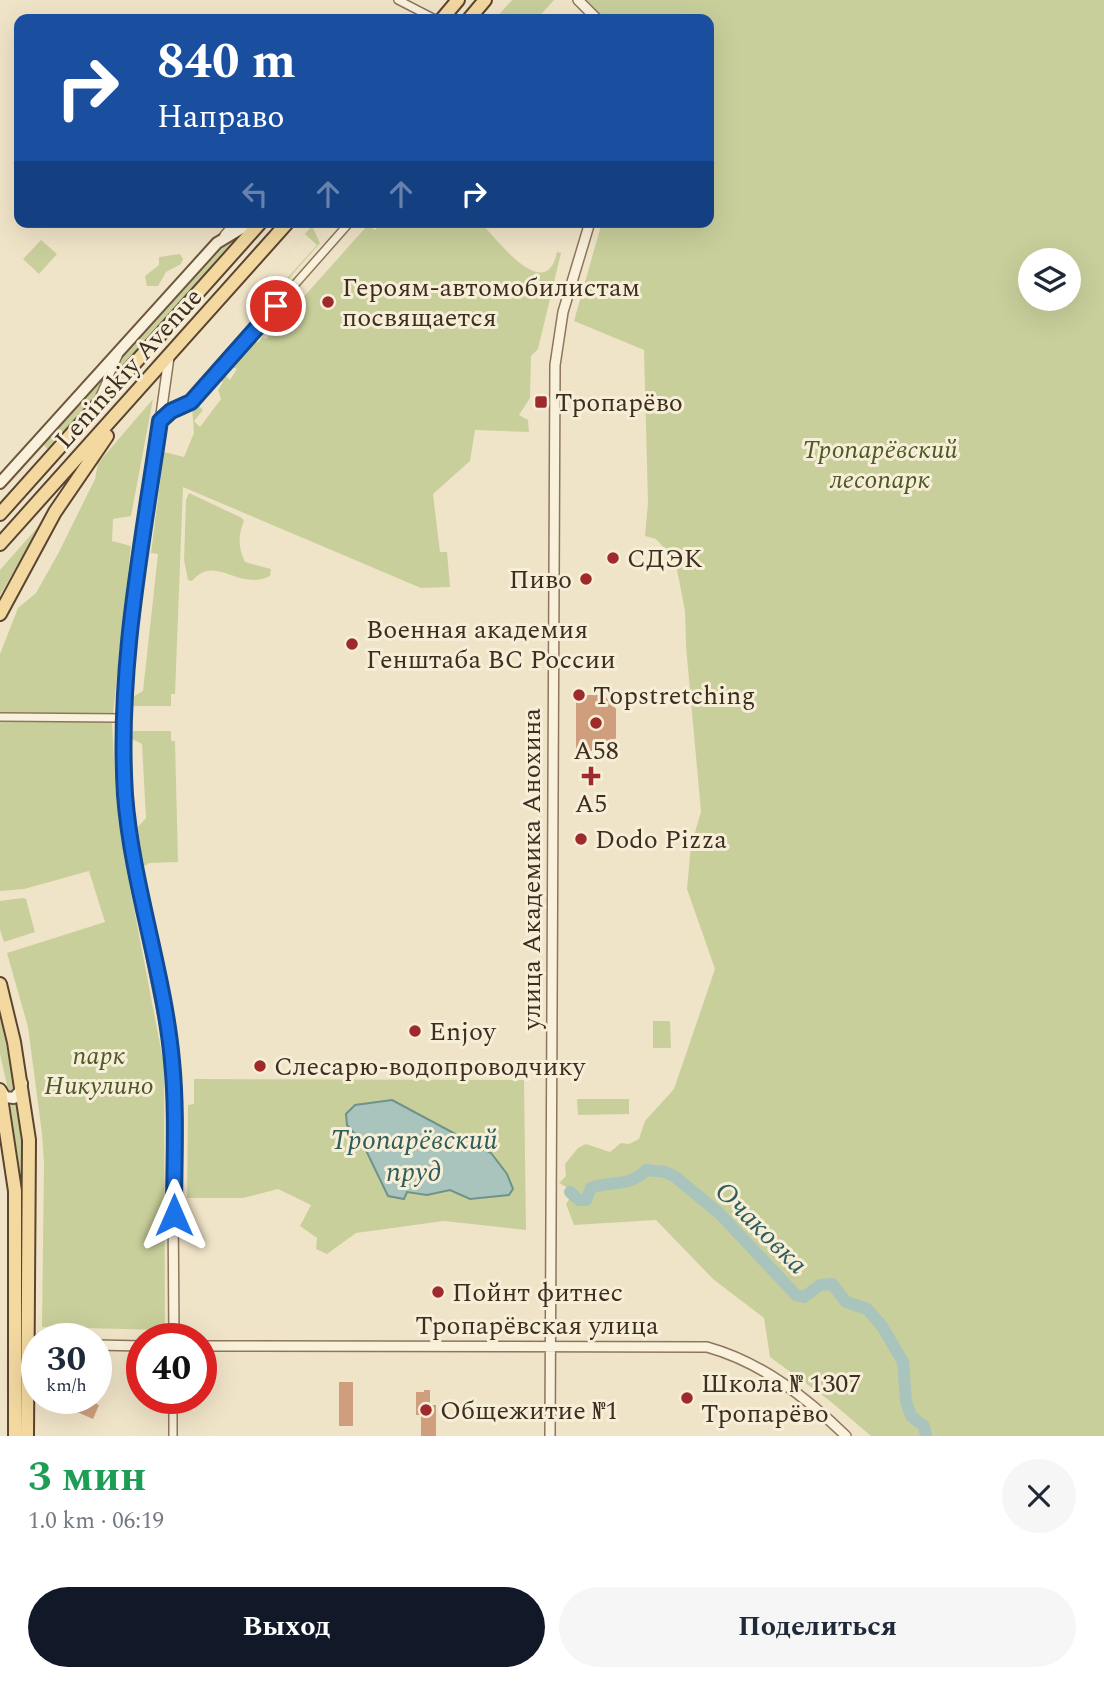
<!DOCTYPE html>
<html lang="ru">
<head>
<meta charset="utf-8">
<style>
	:root { --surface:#fff; --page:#f6f6f7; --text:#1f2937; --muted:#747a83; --accent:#111827 }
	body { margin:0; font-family:Spectral,serif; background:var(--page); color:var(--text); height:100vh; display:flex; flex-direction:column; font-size:26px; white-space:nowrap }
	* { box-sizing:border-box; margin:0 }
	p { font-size:23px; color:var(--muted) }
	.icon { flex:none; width:38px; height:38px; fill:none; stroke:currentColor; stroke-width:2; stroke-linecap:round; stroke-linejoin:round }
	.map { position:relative; height:1436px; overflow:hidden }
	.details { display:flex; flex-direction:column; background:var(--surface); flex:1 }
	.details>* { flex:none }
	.hud { position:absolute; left:14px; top:14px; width:700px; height:214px; border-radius:14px; box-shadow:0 7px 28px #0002; background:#1a4fa0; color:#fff; overflow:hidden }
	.tools { position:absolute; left:1018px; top:248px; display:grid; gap:14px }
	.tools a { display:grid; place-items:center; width:63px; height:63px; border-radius:50%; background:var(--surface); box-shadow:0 7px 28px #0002; font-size:35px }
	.speed { position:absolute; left:21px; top:1323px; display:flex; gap:14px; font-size:35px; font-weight:700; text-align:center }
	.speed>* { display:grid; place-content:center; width:91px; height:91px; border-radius:50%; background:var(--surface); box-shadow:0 7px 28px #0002; line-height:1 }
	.speed small { font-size:18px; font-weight:400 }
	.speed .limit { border:10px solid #d22; background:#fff; color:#111 }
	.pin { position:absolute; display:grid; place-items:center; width:60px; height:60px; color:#fff; margin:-30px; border:4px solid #fff; border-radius:50%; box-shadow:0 2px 7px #0007 }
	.me { position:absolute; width:77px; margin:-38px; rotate:0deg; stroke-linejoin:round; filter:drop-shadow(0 0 5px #0008) }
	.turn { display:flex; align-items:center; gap:24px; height:147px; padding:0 28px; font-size:32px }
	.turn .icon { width:91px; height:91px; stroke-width:2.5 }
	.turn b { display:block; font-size:49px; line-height:60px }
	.lanes { display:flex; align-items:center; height:66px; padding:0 28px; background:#0003; justify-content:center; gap:35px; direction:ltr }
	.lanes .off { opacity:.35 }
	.round { display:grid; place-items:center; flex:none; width:74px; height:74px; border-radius:37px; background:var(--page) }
	.headline { display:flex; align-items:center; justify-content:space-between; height:119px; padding:0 28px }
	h1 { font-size:42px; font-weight:700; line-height:52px; color:#1e9e55 }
	.action { display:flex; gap:14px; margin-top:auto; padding:14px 28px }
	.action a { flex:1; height:80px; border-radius:42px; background:var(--accent); color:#fff; font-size:28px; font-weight:700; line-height:80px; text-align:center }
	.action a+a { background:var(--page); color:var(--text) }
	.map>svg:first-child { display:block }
	.green { fill:#c9cf9b; fill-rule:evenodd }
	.water { fill:#a9c4bc; stroke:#6f938a; stroke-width:2 }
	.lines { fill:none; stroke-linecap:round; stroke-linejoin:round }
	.river { stroke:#a9c4bc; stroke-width:12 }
	.building { fill:#cf9f7d }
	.minor-casing { stroke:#8d765c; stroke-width:10 }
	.tertiary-casing { stroke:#8d765c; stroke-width:12 }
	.secondary-casing { stroke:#6f573f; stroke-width:14 }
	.primary-casing { stroke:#5b4430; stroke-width:16 }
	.minor { stroke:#faf1dc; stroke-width:7 }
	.tertiary { stroke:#faf1dc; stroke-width:9 }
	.secondary { stroke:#faf1dc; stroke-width:10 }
	.primary { stroke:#f3d9a0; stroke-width:12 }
	.route-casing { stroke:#114b97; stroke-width:18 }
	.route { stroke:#1a73e8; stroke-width:12 }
	.poi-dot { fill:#9e2a2b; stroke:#f7eed8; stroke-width:2.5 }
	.labels { text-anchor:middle; stroke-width:6; stroke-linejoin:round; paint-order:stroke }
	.poi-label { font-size:26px; fill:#3d2e20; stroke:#f7eed8; text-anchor:start }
	.street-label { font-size:26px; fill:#3d2e20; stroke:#f7eed8 }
	.park-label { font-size:26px; font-style:italic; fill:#4d5a26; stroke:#f7eed8 }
	.water-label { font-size:28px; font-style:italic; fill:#2f5d5a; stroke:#f7eed8 }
</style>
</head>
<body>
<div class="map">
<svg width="1104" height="1436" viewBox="0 0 1104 1436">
	<rect width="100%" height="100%" fill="#f0e4c8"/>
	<!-- green -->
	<path class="green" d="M512,0H554L537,19H495Z
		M583,0H1104V1436H871L830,1401L770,1357L764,1318L713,1279L656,1220L574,1225L566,1204L571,1196L568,1188L559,1183L566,1176L565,1164L578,1148L586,1144L610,1152L621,1143L629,1144L639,1139L645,1121L674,1089L715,969L687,889L691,845L701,812L686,646L685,611L673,549H665L656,539L645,536L648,503L644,350L574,321L602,222H709V19H600ZM1031,261H1069V299H1031Z
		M382,222H480C496,238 546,306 557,252L561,253L538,349L531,356L530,398L519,415L528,420L529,432L475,430L470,461L433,494L440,552H447L450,587L421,588L183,487L175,694H171V706H129V699L143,691L158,554L151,553L164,452L184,457L194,433L192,407L196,403L203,410L194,421L200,427L221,399L218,390L223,382L218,380L225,375L230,380L237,369L232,367L230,372L228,368L256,336L257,343L263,337L266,339L367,226L373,223L372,228L375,230Z
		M312,226L320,243L255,317L250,312L255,314L317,245L305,234L169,384Z
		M239,235L112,380L110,379L123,354L216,248Z
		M41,240L57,254L39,274L23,259Z
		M180,254L183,259L181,264L166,272L158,286H147L145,276L159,265V257Z
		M112,363L93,400L48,449L40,442Z
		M153,399L131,516L113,519L112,541L131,546L112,723L116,796L126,867L164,1065L165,1330L42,1327L44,1163L42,1134L28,1027L7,953L105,922L89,871L24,889L0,891V654L18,608L36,593L59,552L95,479L98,463Z
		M189,493L242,518L244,521C238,535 238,548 245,562L271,569L270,576C238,592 216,553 192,581L188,580L184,560L186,500Z
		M44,520L0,595V570Z
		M133,731H171V741H175L178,862L149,863L143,867L138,827L146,818L142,744L132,739Z
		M23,898L26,899L35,932L4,942L0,930V901Z
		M0,1013L15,1090L12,1093L8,1090L0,1054Z
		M653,1021H670L671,1048H653Z
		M194,1079L524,1080L526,1230L444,1221L356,1233L327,1254L316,1249L317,1238L300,1226L311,1205L278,1189L243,1198H187L188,1105L194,1104Z
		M577,1099H629V1114L578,1115Z
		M18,1102L25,1173L24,1237L20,1173L10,1103Z"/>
	<!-- water -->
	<path class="water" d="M392,1100L491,1153L507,1174L513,1189L509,1195L470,1199L450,1190L427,1195L407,1192L404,1199L388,1196L362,1142L347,1125L346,1114L355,1105Z"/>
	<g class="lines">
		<!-- river -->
		<path class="river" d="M570,1192L579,1200H586L591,1188C613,1180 628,1188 646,1170L665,1172L674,1176L719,1213L796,1295L804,1297L820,1285L832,1284L846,1302L867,1309L882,1326L903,1362L906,1401L911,1416L924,1426L926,1436"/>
	</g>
	<!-- building -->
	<path class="building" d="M576,695H604L616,709V738L604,751H576Z
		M339,1382H353V1426H339Z
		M424,1390H430V1405H436V1436H421V1415H416V1392H424Z
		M72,1398H84L99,1405L93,1419L68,1408Z"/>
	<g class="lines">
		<!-- minor casing -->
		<g class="minor-casing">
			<path id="minor" d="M398,0L435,19
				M224,235L235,222
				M100,396L118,356
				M160,420L171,411L191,402L350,222
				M0,717L123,718
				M173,1436V1398"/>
		</g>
		<!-- tertiary casing -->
		<g class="tertiary-casing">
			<path id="tertiary" d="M578,0L597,19
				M169,357L128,651L123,731L125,794L133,864L172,1060L174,1339
				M96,1345L142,1346
				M201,1346L707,1347C761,1362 806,1397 846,1436
				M550,1436L555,365L563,312L590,222"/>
		</g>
		<!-- secondary casing -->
		<g class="secondary-casing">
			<path id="secondary" d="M0,483L217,243L252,222
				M0,1089L5,1097L14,1098L20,1091L22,1083"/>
		</g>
		<!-- primary casing -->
		<g class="primary-casing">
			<path id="primary" d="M442,19L458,0
				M469,19L485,0
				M0,514L261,222
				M0,544L288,222
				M0,614L55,512L107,436
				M0,984L14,1042L29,1140L27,1436
				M0,1091L15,1191V1436"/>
		</g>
		<!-- minor -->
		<use href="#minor" class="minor"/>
		<!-- tertiary -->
		<use href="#tertiary" class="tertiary"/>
		<!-- secondary -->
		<use href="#secondary" class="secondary"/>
		<!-- primary -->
		<use href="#primary" class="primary"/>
	</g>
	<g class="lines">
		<!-- route casing -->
		<g class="route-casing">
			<path id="route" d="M174,1215C174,1164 177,1112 172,1061C164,972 132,885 125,795C117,670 142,545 160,421L171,411L191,402L276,306"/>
		</g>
		<!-- route -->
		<use href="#route" class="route"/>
	</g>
	<!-- markers -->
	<g class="poi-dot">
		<circle cx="328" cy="302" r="7"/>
		<rect x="534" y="395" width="14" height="14" rx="3.5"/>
		<circle cx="613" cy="558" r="7"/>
		<circle cx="586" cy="579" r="7"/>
		<circle cx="352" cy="644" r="7"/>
		<circle cx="579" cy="695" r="7"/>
		<circle cx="596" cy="723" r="7"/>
		<path d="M587.5 765.5h7v7h7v7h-7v7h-7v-7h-7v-7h7z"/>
		<circle cx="581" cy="839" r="7"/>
		<circle cx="415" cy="1031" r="7"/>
		<circle cx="260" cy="1066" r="7"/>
		<circle cx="438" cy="1292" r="7"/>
		<circle cx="687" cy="1398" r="7"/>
		<circle cx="426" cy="1410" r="7"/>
	</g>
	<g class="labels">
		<!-- poi labels -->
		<g class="poi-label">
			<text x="342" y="296">Героям-автомобилистам<tspan x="342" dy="30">посвящается</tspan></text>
			<text x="555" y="411">Тропарёво</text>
			<text x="627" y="567">СДЭК</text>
			<text x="572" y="588" text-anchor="end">Пиво</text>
			<text x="366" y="638">Военная академия<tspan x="366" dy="30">Генштаба ВС России</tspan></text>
			<text x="593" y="704">Topstretching</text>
			<text x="596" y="759" text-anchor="middle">А58</text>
			<text x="591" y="812" text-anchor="middle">А5</text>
			<text x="595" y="848">Dodo Pizza</text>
			<text x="429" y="1040">Enjoy</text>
			<text x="274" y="1075">Слесарю-водопроводчику</text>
			<text x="452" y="1301">Пойнт фитнес</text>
			<text x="701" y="1392">Школа № 1307<tspan x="701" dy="30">Тропарёво</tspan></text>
			<text x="440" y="1419">Общежитие №1</text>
		</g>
		<!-- street labels -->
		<g class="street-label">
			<text transform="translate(128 368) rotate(-48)" y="9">Leninskiy Avenue</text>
			<text transform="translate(531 869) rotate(-90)" y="9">улица Академика Анохина</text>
			<text x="537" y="1334">Тропарёвская улица</text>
		</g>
		<!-- park labels -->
		<g class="park-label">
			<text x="880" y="458">Тропарёвский<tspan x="880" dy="30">лесопарк</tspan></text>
			<text x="99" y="1064">парк<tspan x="99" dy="30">Никулино</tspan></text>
		</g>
		<!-- water labels -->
		<g class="water-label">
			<text x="414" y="1149">Тропарёвский<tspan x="414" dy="32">пруд</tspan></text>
			<text transform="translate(762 1227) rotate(45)" y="10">Очаковка</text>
		</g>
	</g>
</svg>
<div class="tools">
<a><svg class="icon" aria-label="layers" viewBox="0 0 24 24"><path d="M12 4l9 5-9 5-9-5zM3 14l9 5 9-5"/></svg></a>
</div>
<div class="speed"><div>30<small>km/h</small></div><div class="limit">40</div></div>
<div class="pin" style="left:276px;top:306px;background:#d93025"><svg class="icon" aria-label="arrive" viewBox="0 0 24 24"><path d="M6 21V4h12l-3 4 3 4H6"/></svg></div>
<svg class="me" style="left:174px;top:1215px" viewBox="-20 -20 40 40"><path d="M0-17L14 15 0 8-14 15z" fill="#1a73e8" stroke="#fff" stroke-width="4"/></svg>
<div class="hud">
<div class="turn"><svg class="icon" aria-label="right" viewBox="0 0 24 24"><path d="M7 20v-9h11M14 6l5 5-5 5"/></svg><div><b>840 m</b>Направо</div></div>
<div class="lanes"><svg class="icon off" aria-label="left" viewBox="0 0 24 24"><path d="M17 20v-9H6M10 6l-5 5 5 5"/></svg><svg class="icon off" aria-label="ahead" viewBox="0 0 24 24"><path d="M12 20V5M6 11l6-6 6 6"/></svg><svg class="icon off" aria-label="ahead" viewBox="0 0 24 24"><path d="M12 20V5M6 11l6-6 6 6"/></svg><svg class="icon" aria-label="right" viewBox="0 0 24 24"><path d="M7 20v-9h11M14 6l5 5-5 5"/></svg></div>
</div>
</div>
<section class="details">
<div class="headline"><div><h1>3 мин</h1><p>1.0 km · 06:19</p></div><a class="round"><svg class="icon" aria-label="close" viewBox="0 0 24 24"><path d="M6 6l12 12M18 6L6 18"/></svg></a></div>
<div class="action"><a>Выход</a><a>Поделиться</a></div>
</section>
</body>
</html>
